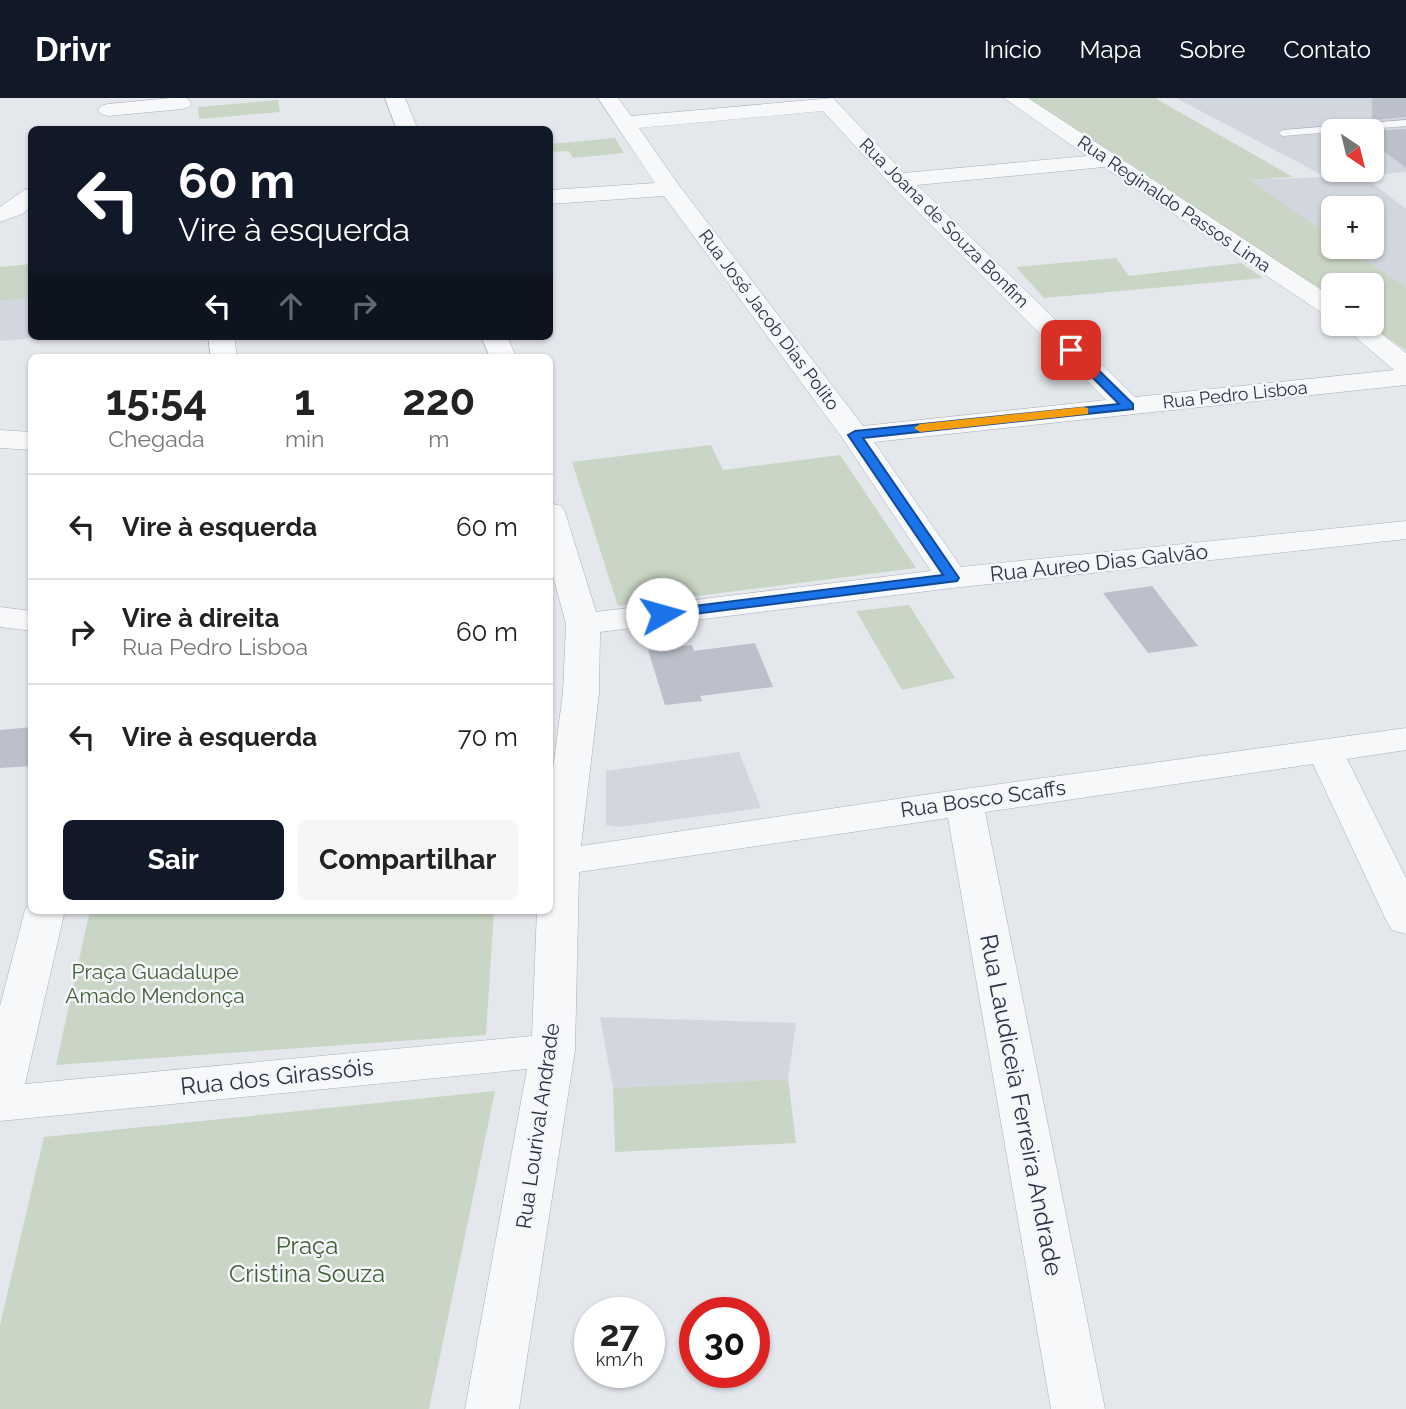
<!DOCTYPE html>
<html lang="pt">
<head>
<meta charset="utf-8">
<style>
	:root { --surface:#fff; --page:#f6f6f6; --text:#222; --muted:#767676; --line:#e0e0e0; --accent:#111827 }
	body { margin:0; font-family:Raleway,sans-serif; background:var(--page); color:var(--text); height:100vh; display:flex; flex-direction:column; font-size:26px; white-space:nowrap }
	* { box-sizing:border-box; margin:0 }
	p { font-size:23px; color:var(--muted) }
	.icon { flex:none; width:38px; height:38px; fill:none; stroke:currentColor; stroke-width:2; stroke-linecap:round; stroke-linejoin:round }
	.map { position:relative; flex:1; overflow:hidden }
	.panel { position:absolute; left:28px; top:256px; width:525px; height:560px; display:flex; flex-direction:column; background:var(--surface); border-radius:10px; box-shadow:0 2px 5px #0004 }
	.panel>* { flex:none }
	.top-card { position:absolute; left:28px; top:28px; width:525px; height:214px; border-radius:10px; box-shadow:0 2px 5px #0004; background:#111827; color:#fff; overflow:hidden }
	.needle { width:46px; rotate:145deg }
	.buttons { position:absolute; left:1321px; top:21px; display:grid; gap:14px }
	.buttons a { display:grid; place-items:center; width:63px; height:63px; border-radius:10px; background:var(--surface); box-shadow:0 2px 5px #0004; font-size:35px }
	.speed { position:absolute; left:574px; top:1199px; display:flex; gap:14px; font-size:35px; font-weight:700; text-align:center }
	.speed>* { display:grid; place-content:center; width:91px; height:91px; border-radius:50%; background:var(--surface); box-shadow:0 2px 5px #0004; line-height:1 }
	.speed small { font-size:18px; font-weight:400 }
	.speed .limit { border:10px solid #d22; background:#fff; color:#111 }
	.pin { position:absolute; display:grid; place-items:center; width:60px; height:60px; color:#fff; margin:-30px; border-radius:14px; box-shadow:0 4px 10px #0006 }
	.me { position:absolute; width:77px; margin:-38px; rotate:83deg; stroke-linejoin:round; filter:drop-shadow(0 0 5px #0008) }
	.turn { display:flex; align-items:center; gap:24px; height:147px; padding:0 35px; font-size:32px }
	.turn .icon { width:91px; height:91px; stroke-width:2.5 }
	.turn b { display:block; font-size:49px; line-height:60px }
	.lanes { display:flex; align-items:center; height:66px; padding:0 35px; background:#0003; justify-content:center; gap:35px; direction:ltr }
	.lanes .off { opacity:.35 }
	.eta { display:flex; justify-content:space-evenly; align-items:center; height:119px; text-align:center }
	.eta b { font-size:42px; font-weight:700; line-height:49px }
	.action { display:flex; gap:14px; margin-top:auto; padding:14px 35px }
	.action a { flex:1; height:80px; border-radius:10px; background:var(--accent); color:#fff; font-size:28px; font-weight:700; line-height:80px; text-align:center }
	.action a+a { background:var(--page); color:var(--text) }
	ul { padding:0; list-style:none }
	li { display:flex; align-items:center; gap:21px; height:105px; padding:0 35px; border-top:2px solid var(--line) }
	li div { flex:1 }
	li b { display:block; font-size:26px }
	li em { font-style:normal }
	header { display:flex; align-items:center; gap:42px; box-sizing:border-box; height:98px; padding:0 35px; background:var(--accent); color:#fff }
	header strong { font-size:33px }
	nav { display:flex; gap:38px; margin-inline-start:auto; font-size:24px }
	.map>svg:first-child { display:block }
	.built { fill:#d2d6de; fill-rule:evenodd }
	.green { fill:#c9d6c5 }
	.building { fill:#bbc0ca }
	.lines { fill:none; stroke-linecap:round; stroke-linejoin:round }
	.lane-casing { stroke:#a9aeb7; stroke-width:1 }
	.street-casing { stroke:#a9aeb7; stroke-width:1 }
	.lane { fill:#f7f8fa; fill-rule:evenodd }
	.street { fill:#f7f8fa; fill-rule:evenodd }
	.route { fill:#1a73e8; stroke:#114b97; stroke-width:2 }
	.slow { fill:#f59e0b }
	.labels { text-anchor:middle; stroke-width:5; stroke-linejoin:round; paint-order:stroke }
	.far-street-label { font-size:18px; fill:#2b3445; stroke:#f4f6f9 }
	.street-label { font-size:21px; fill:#2b3445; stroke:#f4f6f9 }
	.park-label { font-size:21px; fill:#3f6138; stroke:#f4f6f9 }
	.near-street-label { font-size:24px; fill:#2b3445; stroke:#f4f6f9 }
	.near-park-label { font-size:24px; fill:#3f6138; stroke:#f4f6f9 }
</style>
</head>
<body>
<header>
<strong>Drivr</strong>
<nav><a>Início</a><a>Mapa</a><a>Sobre</a><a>Contato</a></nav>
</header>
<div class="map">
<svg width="1406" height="1311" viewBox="0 0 1406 1311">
	<rect width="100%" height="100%" fill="#e4e7ec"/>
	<!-- built -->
	<path class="built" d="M1176,0H1406V74L1363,78L1406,111V189L1347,149H1372V110H1334L1333,140L1249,82L1326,79ZM1334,33H1372V72H1334Z
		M31,200L32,238H50L0,243V203Z
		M739,654L761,710L620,729L606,727V673Z
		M600,919L796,925L788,981L613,990Z"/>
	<!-- green -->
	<path class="green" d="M1028,0H1155L1293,79L1250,82L1333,140L1334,149H1347L1406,189V252L1367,226H1372V187H1334L1333,203L1161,86Z
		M278,2L280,14L199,21L198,9Z
		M615,40L624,55L573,60L569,53L550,54V46Z
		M1116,160L1129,178L1241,165L1263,180L1044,200L1016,169Z
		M31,166V200L0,203V169Z
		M711,347L723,372L840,357L916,470L618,508L572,364Z
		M909,507L955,580L902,592L856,513Z
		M90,812H494L486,937L56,967Z
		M788,981L796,1045L615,1054L613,990Z
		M495,993L429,1311H0V1227L44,1039Z"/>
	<!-- building -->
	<path class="building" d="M1372,0H1406V19L1372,22Z
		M1406,31V70L1372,44V33Z
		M1152,488L1198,548L1148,555L1103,495Z
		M755,545L773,589L700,598L702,603L665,607L648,552L692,547L694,553Z
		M32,629V668L0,670V632Z"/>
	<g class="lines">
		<!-- lane casing -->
		<g class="lane-casing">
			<path id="lane" d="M1406,22V28L1283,38L1278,35L1283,32Z"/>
		</g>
		<!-- street casing -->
		<g class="street-casing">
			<path id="street" d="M171,0H186L192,5L189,9L182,11L108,18L101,16L98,12L101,8L108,6Z
				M385,0H405L418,32H397Z
				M598,0H618L631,18L833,0L904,75L1087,58L1004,0H1028L1334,200V220L1325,217L1104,69L917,87L1135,299L1394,272L1340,226H1369L1406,255V287L874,344L961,469L1406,423V441L952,490L600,534L599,595L581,748L964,691L1406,630V652L1347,661L1406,780V836L1392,832L1386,822L1313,666L985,714L1105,1311H1051L948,720L579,774L575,952L519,1311H465L527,971L0,1023V908L25,812L32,802V812H65L25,986L532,938L537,812H550V692L563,595L566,526L550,467V405L561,408L565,414L596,514L931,473L843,341L664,98L550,106V92L655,85ZM823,13L891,87L1106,302L863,328L678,86L639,30Z
				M32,90V108L22,116L0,124V109L24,92Z
				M208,238H234L237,259H211Z
				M481,238H507L516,259H490Z
				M0,332L32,334V352L0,350Z
				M0,509L32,513V533L0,529Z"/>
		</g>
		<!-- lane -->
		<use href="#lane" class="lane"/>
		<!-- street -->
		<use href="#street" class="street"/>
	</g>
	<!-- route -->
	<path class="route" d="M1067,249H1075L1133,306V311L863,340L959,480L957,483L662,520L655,516L662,512L943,477L848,337L855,333L1119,306L1067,254Z"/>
	<!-- slow -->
	<path class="slow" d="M1083,309L1088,310V316L920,334L914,330L920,326Z"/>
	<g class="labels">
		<!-- far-street labels -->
		<g class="far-street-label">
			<text transform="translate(1174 106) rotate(34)" y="6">Rua Reginaldo Passos Lima</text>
			<text transform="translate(944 125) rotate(45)" y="6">Rua Joana de Souza Bonfim</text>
			<text transform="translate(769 222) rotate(53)" y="6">Rua José Jacob Dias Polito</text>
			<text transform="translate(1235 297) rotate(-6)" y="6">Rua Pedro Lisboa</text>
		</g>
		<!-- street labels -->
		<g class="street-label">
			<text transform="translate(1099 465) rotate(-6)" y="7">Rua Aureo Dias Galvão</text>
			<text transform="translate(983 701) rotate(-8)" y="7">Rua Bosco Scaffs</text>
			<text transform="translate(538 1028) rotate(-82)" y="7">Rua Lourival Andrade</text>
		</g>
		<!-- park labels -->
		<g class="park-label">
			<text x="155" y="881">Praça Guadalupe<tspan x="155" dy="24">Amado Mendonça</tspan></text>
		</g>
		<!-- near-street labels -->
		<g class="near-street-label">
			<text transform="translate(277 979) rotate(-6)" y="8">Rua dos Girassóis</text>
			<text transform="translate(1021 1007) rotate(79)" y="8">Rua Laudiceia Ferreira Andrade</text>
		</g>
		<!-- near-park labels -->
		<g class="near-park-label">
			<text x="307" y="1156">Praça<tspan x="307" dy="28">Cristina Souza</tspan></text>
		</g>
	</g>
</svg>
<div class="buttons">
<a><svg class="needle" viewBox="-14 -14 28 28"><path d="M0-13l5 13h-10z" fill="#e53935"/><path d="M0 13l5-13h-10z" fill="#767676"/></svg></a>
<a>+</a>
<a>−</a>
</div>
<div class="speed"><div>27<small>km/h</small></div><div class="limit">30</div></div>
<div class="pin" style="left:1071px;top:252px;background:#d93025"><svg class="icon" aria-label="arrive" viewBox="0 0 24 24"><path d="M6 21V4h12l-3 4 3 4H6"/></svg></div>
<svg class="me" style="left:662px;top:516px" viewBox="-20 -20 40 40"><circle r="19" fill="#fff"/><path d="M0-13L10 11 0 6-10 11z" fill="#1a73e8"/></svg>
<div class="top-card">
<div class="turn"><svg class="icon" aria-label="left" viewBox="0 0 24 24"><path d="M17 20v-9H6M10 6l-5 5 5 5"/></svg><div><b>60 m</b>Vire à esquerda</div></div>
<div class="lanes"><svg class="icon" aria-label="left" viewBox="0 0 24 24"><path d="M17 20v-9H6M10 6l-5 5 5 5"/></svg><svg class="icon off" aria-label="ahead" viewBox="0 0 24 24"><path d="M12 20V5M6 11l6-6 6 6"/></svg><svg class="icon off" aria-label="right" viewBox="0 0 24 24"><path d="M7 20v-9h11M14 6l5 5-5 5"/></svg></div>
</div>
<section class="panel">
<div class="eta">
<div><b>15:54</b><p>Chegada</p></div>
<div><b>1</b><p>min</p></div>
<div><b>220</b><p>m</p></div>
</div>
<ul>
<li><svg class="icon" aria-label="left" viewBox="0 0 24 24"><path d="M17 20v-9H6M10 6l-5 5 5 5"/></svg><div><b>Vire à esquerda</b></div><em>60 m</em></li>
<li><svg class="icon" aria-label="right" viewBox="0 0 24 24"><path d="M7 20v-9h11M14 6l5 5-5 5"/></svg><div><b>Vire à direita</b><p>Rua Pedro Lisboa</p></div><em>60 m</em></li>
<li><svg class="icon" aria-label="left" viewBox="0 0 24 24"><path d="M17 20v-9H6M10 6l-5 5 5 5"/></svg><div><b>Vire à esquerda</b></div><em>70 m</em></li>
</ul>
<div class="action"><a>Sair</a><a>Compartilhar</a></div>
</section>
</div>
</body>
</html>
